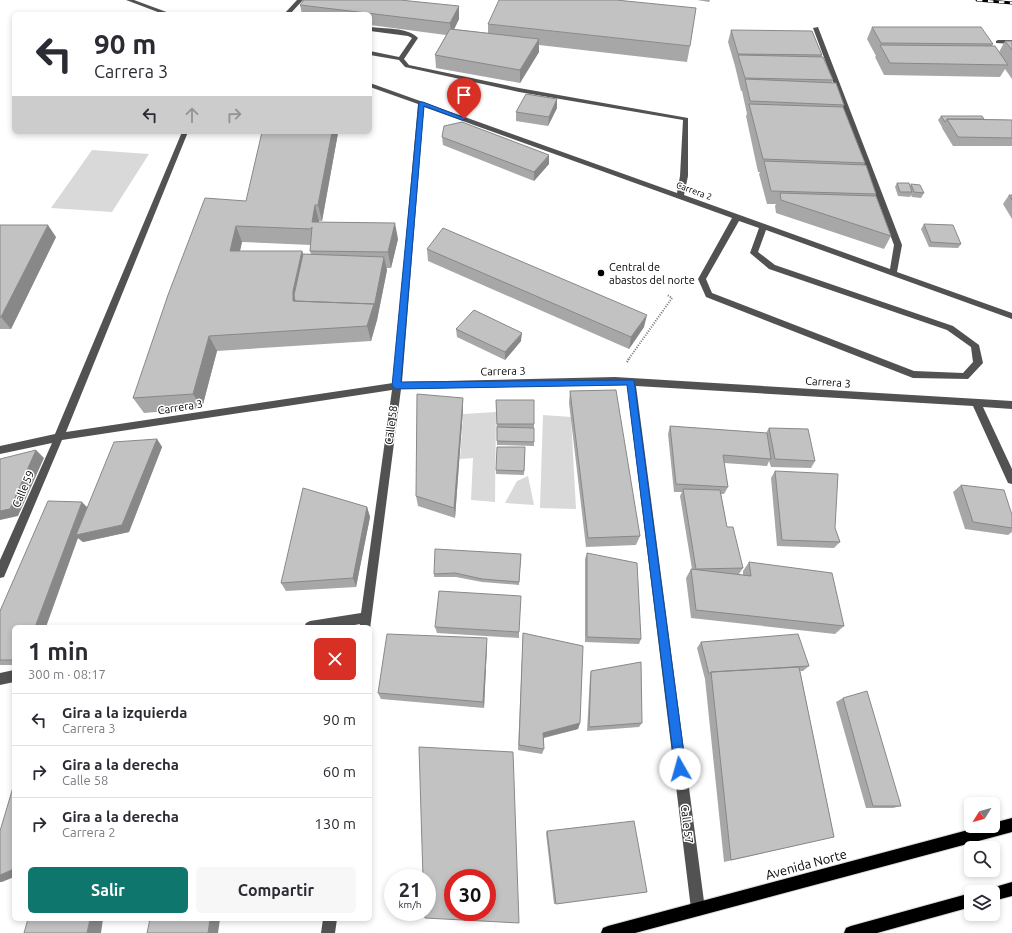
<!DOCTYPE html>
<html lang="es">
<head>
<meta charset="utf-8">
<style>
	:root { --surface:#fff; --page:#f7f7f7; --text:#2b2b33; --muted:#7c7c81; --line:#e1e1e2; --accent:#0f766e }
	body { margin:0; font-family:Ubuntu,sans-serif; background:var(--page); color:var(--text); height:100vh; display:flex; flex-direction:column; font-size:15px; white-space:nowrap }
	* { box-sizing:border-box; margin:0 }
	p { font-size:13px; color:var(--muted) }
	.icon { flex:none; width:22px; height:22px; fill:none; stroke:currentColor; stroke-width:2; stroke-linecap:round; stroke-linejoin:round }
	.map { position:relative; flex:1; overflow:hidden }
	.drawer { position:absolute; left:12px; top:625px; width:360px; height:296px; display:flex; flex-direction:column; background:var(--surface); border-radius:6px; box-shadow:0 2px 6px #0003 }
	.drawer>* { flex:none }
	.top-card { position:absolute; left:12px; top:12px; width:360px; height:122px; border-radius:6px; box-shadow:0 2px 6px #0003; background:#fff; color:var(--text); overflow:hidden }
	.needle { width:26px; rotate:233deg }
	.tools { position:absolute; left:964px; top:797px; display:grid; gap:8px }
	.tools a { display:grid; place-items:center; width:36px; height:36px; border-radius:6px; background:var(--surface); box-shadow:0 2px 6px #0003; font-size:20px }
	.speed { position:absolute; left:384px; top:869px; display:flex; gap:8px; font-size:20px; font-weight:700; text-align:center }
	.speed>* { display:grid; place-content:center; width:52px; height:52px; border-radius:50%; background:var(--surface); box-shadow:0 2px 6px #0003; line-height:1 }
	.speed small { font-size:10px; font-weight:400 }
	.speed .limit { border:6px solid #d22; background:#fff; color:#111 }
	.pin { position:absolute; display:grid; place-items:center; width:34px; height:34px; color:#fff; margin:-41px -17px; border-radius:50% 50% 50% 0; rotate:-45deg; box-shadow:0 0 4px #0007 }
	.pin .icon { rotate:45deg }
	.me { position:absolute; width:44px; margin:-22px; rotate:353deg; stroke-linejoin:round; filter:drop-shadow(0 0 3px #0008) }
	.turn { display:flex; align-items:center; gap:14px; height:84px; padding:0 16px; font-size:18px }
	.turn .icon { width:52px; height:52px; stroke-width:2.5 }
	.turn b { display:block; font-size:28px; line-height:34px }
	.lanes { display:flex; align-items:center; height:38px; padding:0 16px; background:#0003; justify-content:center; gap:20px; direction:ltr }
	.lanes .off { opacity:.35 }
	.round { display:grid; place-items:center; flex:none; width:42px; height:42px; border-radius:6px; background:var(--page) }
	.headline { display:flex; align-items:center; justify-content:space-between; height:68px; padding:0 16px }
	h1 { font-size:24px; font-weight:700; line-height:30px }
	.cta { display:flex; gap:8px; margin-top:auto; padding:8px 16px }
	.cta a { flex:1; height:46px; border-radius:6px; background:var(--accent); color:#fff; font-size:16px; font-weight:700; line-height:46px; text-align:center }
	.cta a+a { background:var(--page); color:var(--text) }
	ul { padding:0; list-style:none }
	li { display:flex; align-items:center; gap:12px; height:52px; padding:0 16px; border-top:1px solid var(--line) }
	li div { flex:1 }
	li b { display:block; font-size:15px }
	li em { font-style:normal }
	.map>svg:first-child { display:block }
	.green { fill:#d9d9d9 }
	.lines { fill:none; stroke-linecap:round; stroke-linejoin:round }
	.major-casing { stroke:#dbdbdb; stroke-width:2 }
	.path-far1 { stroke:#747474; stroke-width:2; stroke-dasharray:1 1.5; stroke-linecap:butt }
	.path { stroke:#747474; stroke-width:2.5; stroke-dasharray:1 2; stroke-linecap:butt }
	.minor { fill:#525252; fill-rule:evenodd }
	.major { fill:#000; fill-rule:evenodd }
	.rail-casing { stroke:#000; stroke-width:3 }
	.rail { stroke:#fff; stroke-width:2; stroke-dasharray:5.5; stroke-linecap:butt }
	.wall { fill:#a7a7a7; fill-rule:evenodd }
	.shaded-wall { fill:#888 }
	.building { fill:#c2c2c2; stroke:#888; fill-rule:evenodd }
	.route { fill:#1a73e8; stroke:#114b97 }
	.poi-dot { fill:#000; stroke:#fff; stroke-width:1.5 }
	.labels { text-anchor:middle; stroke-width:3; stroke-linejoin:round; paint-order:stroke }
	.far-street-label { font-size:9px; fill:#000; stroke:#fff }
	.poi-label { font-size:11px; fill:#000; stroke:#fff; text-anchor:start }
	.street-label { font-size:11px; fill:#000; stroke:#fff }
	.near-street-label { font-size:13px; fill:#000; stroke:#fff }
</style>
</head>
<body>
<div class="map">
<svg width="1012" height="933" viewBox="0 0 1012 933">
	<rect width="100%" height="100%" fill="#fff"/>
	<!-- green -->
	<path class="green" d="M92,150L149,154L112,212L51,208Z
		M496,412L495,502L471,500L473,458L460,459L463,414Z
		M543,415L571,417L576,509L540,508Z
		M528,476L534,505L505,503L517,481Z"/>
	<g class="lines">
		<!-- major casing -->
		<g class="major-casing">
			<path id="major" d="M1012,818V832L635,933H601L603,928L608,926L983,826H993V823Z
				M1012,882V896L993,901V892H987L988,889Z
				M971,893V907L877,933H844L846,928L851,926Z"/>
		</g>
		<!-- path-far1 -->
		<path class="path-far1" d="M628,360L672,298L667,295"/>
		<!-- path -->
		<path class="path" d="M627,362L629,359"/>
		<!-- minor -->
		<path class="minor" d="M126,0H134L172,14H163Z
			M297,0H303L290,14H284Z
			M370,27C384,29 408,27 418,38L404,59L409,65L519,88L688,118V176L684,195L890,269L894,245L813,28L818,27L902,245L897,272L1012,313V319L766,230L758,252L775,265L953,326L979,345L983,363L968,379L913,378L706,297L698,279L732,218L424,107L402,382L615,377L1012,401V409L983,407L1012,469V484L1008,483L973,406L636,386L705,909L703,914L698,916L693,914L691,909L627,385L401,389L370,629V627H359L360,624L344,627H304L306,623L310,621L361,613L392,390L62,440L4,577L0,578V560L52,443L0,454V446L55,434L182,132H188L66,432L393,383L418,104L370,87V83L677,193L680,176L683,120L519,92L405,67L399,60L370,55V51L399,57L412,38L408,36L370,31ZM739,221L759,228L750,253L769,269L947,330L971,347L973,362L963,373L914,371L712,293L706,279Z
			M998,40H1012V44L996,43V41Z
			M14,670V682L0,685V673Z
			M323,919H337L335,933H321Z"/>
		<!-- major -->
		<use href="#major" class="major"/>
		<!-- rail casing -->
		<g class="rail-casing">
			<path id="rail" d="M977,0L1012,3"/>
		</g>
		<!-- rail -->
		<use href="#rail" class="rail"/>
	</g>
	<!-- wall -->
	<path class="wall" d="M697,0H710L709,2Z
		M300,5L459,6V19L454,29L488,33V24L690,46L687,62L539,45V52L520,83L436,68L435,55L446,35L370,25V14H302Z
		M872,27L993,44L992,46L999,52L1005,41H1012V79L1005,69L1000,77L884,75L875,57L876,56L867,39Z
		M731,30L822,55V57L833,80L832,83L844,105L843,107L865,163L864,165L876,194V196L891,236L884,249L776,213L775,206L776,204H767L759,174L760,172H758L746,116L747,114L742,91H741L735,66L728,42Z
		M557,99V108L548,126L516,121V112Z
		M941,116L984,119L1012,120V146H953L942,128V127L938,120Z
		M338,133L322,221H319V222L398,239L391,268H386L387,270L377,320L371,341L217,351L202,408L144,413L133,398L246,201ZM242,242L311,245L310,251L311,254H303L302,251H240Z
		M442,137L549,164L534,181L443,145Z
		M897,183L910,186L911,184L924,193L921,198L912,197L911,195L910,197L898,196L895,187Z
		M1009,195H1012V219L1003,204Z
		M924,224L961,244L958,248L929,247L921,229Z
		M0,225L56,237L11,329H0Z
		M427,249L644,327L629,349L428,261Z
		M456,329L521,341L505,360L457,337Z
		M570,391L640,536L636,545L586,547L569,403Z
		M463,398V409L455,518L418,506L416,496Z
		M496,400H534V446L497,445Z
		M670,426L766,433L769,428L815,461L811,468L771,467L769,461L767,466L724,463L728,487L724,494H721L727,527L743,568L739,574L743,575V571L749,562L844,626L835,634L691,618L686,578L691,569H692L680,496L682,492H674L668,434Z
		M157,439L162,447L129,532L83,542L78,538L14,627V665H0V611L87,507Z
		M525,447L524,475L496,474V470Z
		M775,471L835,528L840,542L834,548L777,546L771,478Z
		M961,485L1012,515V532L1008,535L965,529L953,492Z
		M367,507L370,517L356,587L286,591L281,583Z
		M587,553L641,639L639,644L585,642V559Z
		M521,554L519,585L482,582L456,577H434V574Z
		M435,627L519,632V638L437,633Z
		M523,633L580,723L578,729L544,738V749L542,754L518,750Z
		M701,642L809,666L803,671H800L834,837L724,862L705,679L697,648Z
		M487,645L484,708L381,699L378,693Z
		M591,671L642,723L639,727L587,731L590,676Z
		M843,698L901,806L893,808H866L836,702Z
		M547,831L647,892L554,904L546,833Z"/>
	<!-- shaded-wall -->
	<path class="shaded-wall" d="M459,6V19L451,36L450,23Z
		M539,39V52L520,83V70Z
		M557,99V108L548,126L549,117Z
		M332,132H338V133L322,221L318,205Z
		M549,155V164L534,181V172Z
		M315,205L319,221L316,238L312,222Z
		M395,223L398,239L391,268L388,252Z
		M48,225L56,237L11,329L1,317Z
		M236,226L242,242L236,267L230,251Z
		M302,251L307,267L299,314L293,301V291Z
		M384,257L387,270L377,320L371,341L367,326Z
		M647,315L644,327L629,349L631,337Z
		M522,333L521,341L505,360V352Z
		M209,336L217,351L202,408L193,394Z
		M463,398V409L455,518L454,508Z
		M157,439L162,447L129,532L83,542L78,538L46,627H35L82,502L89,509Z
		M36,450L44,458L18,516L0,520V511Z
		M367,507L370,517L356,587L353,578Z
		M487,638V645L484,708L483,702Z
		M580,723L578,729L542,738L543,733Z
		M14,869V877L2,882H0V875Z
		M90,919H103L101,933H87Z
		M210,919H220L218,933H208Z"/>
	<!-- building -->
	<path class="building" d="M304,0H400L459,6L450,23L300,5Z
		M499,0H616L696,8L690,46L488,24Z
		M872,27H981L993,44L881,43Z
		M450,29L539,39L520,70L435,55Z
		M731,30L812,31L822,55L738,54Z
		M1005,41H1012V50Z
		M880,45L995,46L1008,65L890,63Z
		M738,55L823,57L833,80L745,78Z
		M745,79L836,83L844,105L750,101Z
		M526,94L557,99L549,117L516,112Z
		M749,104L843,107L865,163L763,159Z
		M941,116H982L984,119H947L945,122Z
		M947,119L1012,120V138L958,137Z
		M462,122L549,155L534,172L442,137L444,126Z
		M262,132H332L318,205H315L312,222L395,223L388,252L310,251L312,227L311,229L236,226L230,251H302L293,291V301L374,304L367,326L209,336L193,394L133,398L168,295L205,198L246,201Z
		M764,161L866,165L876,194L771,191Z
		M897,183H909L912,192H900Z
		M911,184L920,185L924,193L914,192Z
		M780,193L876,196L891,236L781,200Z
		M1009,195H1012V200Z
		M924,224L953,225L961,244L931,242Z
		M0,225H48L1,317H0Z
		M443,228L647,315L631,337L427,249Z
		M303,254L384,257L374,307V304L295,301L294,295Z
		M474,310L522,333L505,352L456,329Z
		M616,390L640,536L588,538L570,391Z
		M417,394L463,398L454,508L416,496Z
		M496,400H534V424H497Z
		M670,426L767,433L771,459L723,455L728,487L676,484Z
		M497,427L534,428V442L497,441Z
		M769,428L808,429L815,461L775,459Z
		M157,439L122,525L76,535L114,442Z
		M497,447H525L524,471L496,470Z
		M36,450L10,509L0,511V459Z
		M775,471L838,474L835,528L840,542L782,540Z
		M961,485L1004,490L1012,515V528L973,522Z
		M303,488L367,507L353,578L281,583Z
		M683,489L720,490L727,527H733L743,568L696,569Z
		M48,501L82,502L35,627H14V660H0V611Z
		M435,549L521,554L519,582L482,579L455,573L434,574Z
		M587,553L637,563L641,639L587,637Z
		M749,562L832,573L844,626L696,610L691,569L751,576Z
		M439,591L521,596L519,632L435,627Z
		M523,633L583,646L580,723L543,733L544,749L519,745Z
		M387,634L487,638L483,702L378,693Z
		M798,634L809,666L711,672L709,674L701,642Z
		M641,662L642,723L589,727L591,671Z
		M799,667L834,837L731,860L711,672Z
		M867,691L901,806H873L843,698Z
		M419,747L513,752L519,923L425,918L424,912H427V878H423ZM453,878H487V912H453Z
		M14,784V869L0,875V831Z
		M634,821L647,892L556,904L547,831Z
		M28,919H90L87,933H24Z
		M150,919H210L208,933H147Z"/>
	<!-- route -->
	<path class="route" d="M419,102H423L467,119L462,120L424,106L401,382L634,380L686,769L685,774L680,775L676,774L675,769L627,385L396,389L392,386Z"/>
	<!-- markers -->
	<circle class="poi-dot" cx="601" cy="273" r="4"/>
	<g class="labels">
		<!-- far-street labels -->
		<g class="far-street-label">
			<text transform="translate(694 191) rotate(20)" y="3">Carrera 2</text>
		</g>
		<!-- poi labels -->
		<g class="poi-label">
			<text x="609" y="271">Central de<tspan x="609" dy="13">abastos del norte</tspan></text>
		</g>
		<!-- street labels -->
		<g class="street-label">
			<text transform="translate(503 371) rotate(-1)" y="4">Carrera 3</text>
			<text transform="translate(828 382) rotate(4)" y="4">Carrera 3</text>
			<text transform="translate(180 407) rotate(-9)" y="4">Carrera 3</text>
			<text transform="translate(391 425) rotate(-83)" y="4">Calle 58</text>
			<text transform="translate(23 489) rotate(-67)" y="4">Calle 59</text>
			<text transform="translate(687 824) rotate(83)" y="4">Calle 57</text>
		</g>
		<!-- near-street labels -->
		<g class="near-street-label">
			<text transform="translate(806 864) rotate(-15)" y="5">Avenida Norte</text>
		</g>
	</g>
</svg>
<div class="tools">
<a><svg class="needle" viewBox="-14 -14 28 28"><path d="M0-13l5 13h-10z" fill="#e53935"/><path d="M0 13l5-13h-10z" fill="#7c7c81"/></svg></a>
<a><svg class="icon" aria-label="search" viewBox="0 0 24 24"><circle cx="10" cy="10" r="6"/><path d="M15 15l6 6"/></svg></a>
<a><svg class="icon" aria-label="layers" viewBox="0 0 24 24"><path d="M12 4l9 5-9 5-9-5zM3 14l9 5 9-5"/></svg></a>
</div>
<div class="speed"><div>21<small>km/h</small></div><div class="limit">30</div></div>
<div class="pin" style="left:464px;top:119px;background:#d93025"><svg class="icon" aria-label="arrive" viewBox="0 0 24 24"><path d="M6 21V4h12l-3 4 3 4H6"/></svg></div>
<svg class="me" style="left:680px;top:769px" viewBox="-20 -20 40 40"><circle r="19" fill="#fff"/><path d="M0-13L10 11 0 6-10 11z" fill="#1a73e8"/></svg>
<div class="top-card">
<div class="turn"><svg class="icon" aria-label="left" viewBox="0 0 24 24"><path d="M17 20v-9H6M10 6l-5 5 5 5"/></svg><div><b>90 m</b>Carrera 3</div></div>
<div class="lanes"><svg class="icon" aria-label="left" viewBox="0 0 24 24"><path d="M17 20v-9H6M10 6l-5 5 5 5"/></svg><svg class="icon off" aria-label="ahead" viewBox="0 0 24 24"><path d="M12 20V5M6 11l6-6 6 6"/></svg><svg class="icon off" aria-label="right" viewBox="0 0 24 24"><path d="M7 20v-9h11M14 6l5 5-5 5"/></svg></div>
</div>
<section class="drawer">
<div class="headline"><div><h1>1 min</h1><p>300 m · 08:17</p></div><a class="round" style="background:#d93025;color:#fff"><svg class="icon" aria-label="close" viewBox="0 0 24 24"><path d="M6 6l12 12M18 6L6 18"/></svg></a></div>
<ul>
<li><svg class="icon" aria-label="left" viewBox="0 0 24 24"><path d="M17 20v-9H6M10 6l-5 5 5 5"/></svg><div><b>Gira a la izquierda</b><p>Carrera 3</p></div><em>90 m</em></li>
<li><svg class="icon" aria-label="right" viewBox="0 0 24 24"><path d="M7 20v-9h11M14 6l5 5-5 5"/></svg><div><b>Gira a la derecha</b><p>Calle 58</p></div><em>60 m</em></li>
<li><svg class="icon" aria-label="right" viewBox="0 0 24 24"><path d="M7 20v-9h11M14 6l5 5-5 5"/></svg><div><b>Gira a la derecha</b><p>Carrera 2</p></div><em>130 m</em></li>
</ul>
<div class="cta"><a>Salir</a><a>Compartir</a></div>
</section>
</div>
</body>
</html>
